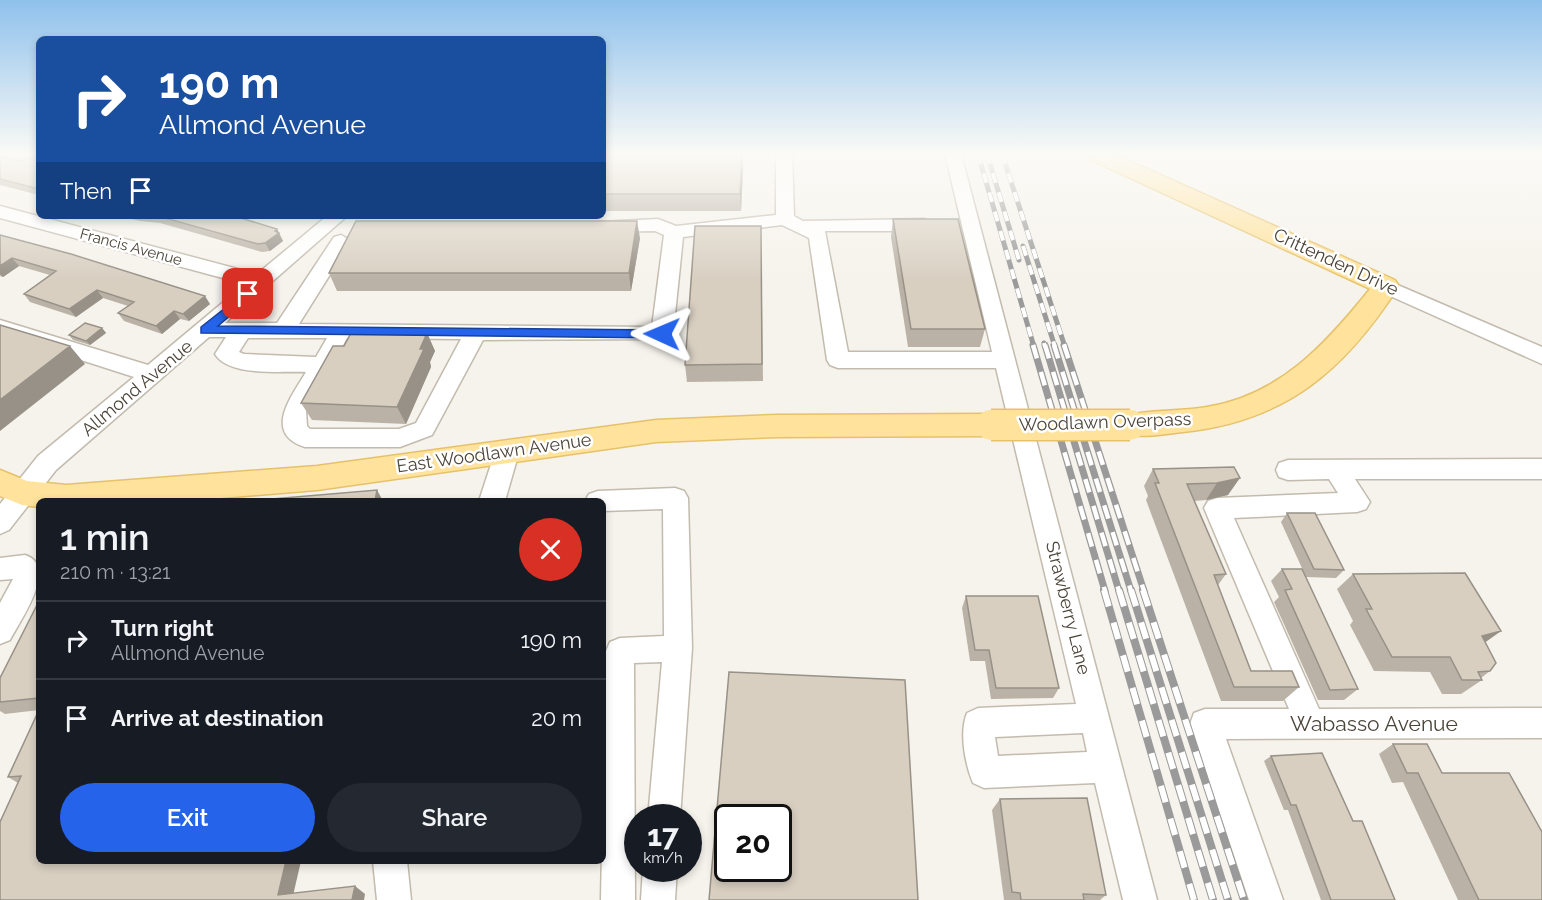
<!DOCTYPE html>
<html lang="en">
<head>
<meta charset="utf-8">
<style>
	:root { --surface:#171b24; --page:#242831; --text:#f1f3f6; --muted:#9ea1a6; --line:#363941; --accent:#2563eb }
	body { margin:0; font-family:Raleway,sans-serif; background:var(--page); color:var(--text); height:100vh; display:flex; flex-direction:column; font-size:22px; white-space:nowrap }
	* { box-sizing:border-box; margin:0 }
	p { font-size:20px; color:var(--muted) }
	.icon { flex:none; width:33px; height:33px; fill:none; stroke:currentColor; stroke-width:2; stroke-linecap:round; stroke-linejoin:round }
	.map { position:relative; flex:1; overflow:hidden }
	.side { position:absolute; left:36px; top:498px; width:570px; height:366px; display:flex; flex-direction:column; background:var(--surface); border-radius:9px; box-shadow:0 3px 9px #0003 }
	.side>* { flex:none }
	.banner { position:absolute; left:36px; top:36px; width:570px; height:183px; border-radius:9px; box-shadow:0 3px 9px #0003; background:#1a4fa0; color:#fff; overflow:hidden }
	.speed { position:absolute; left:624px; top:804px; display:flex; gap:12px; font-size:30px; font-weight:700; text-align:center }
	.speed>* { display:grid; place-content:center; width:78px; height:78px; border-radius:50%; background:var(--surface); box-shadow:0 3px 9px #0003; line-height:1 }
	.speed small { font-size:15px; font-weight:400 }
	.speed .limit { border:3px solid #111; border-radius:9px; background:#fff; color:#111 }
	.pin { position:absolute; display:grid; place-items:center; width:51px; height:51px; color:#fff; margin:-26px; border-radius:12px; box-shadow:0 3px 9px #0006 }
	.me { position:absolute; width:66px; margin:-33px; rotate:271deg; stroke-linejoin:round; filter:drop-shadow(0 0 4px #0008) }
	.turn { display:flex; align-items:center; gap:21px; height:126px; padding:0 24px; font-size:27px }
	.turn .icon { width:78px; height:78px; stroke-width:2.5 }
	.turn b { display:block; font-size:42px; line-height:51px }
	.then { display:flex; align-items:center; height:57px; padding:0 24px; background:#0003; gap:12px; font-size:22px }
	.round { display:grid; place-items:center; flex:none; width:63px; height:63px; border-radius:32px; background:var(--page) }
	.head { display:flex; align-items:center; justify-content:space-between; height:102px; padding:0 24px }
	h1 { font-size:36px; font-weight:600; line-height:45px }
	.action { display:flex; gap:12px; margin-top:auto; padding:12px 24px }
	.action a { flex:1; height:69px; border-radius:36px; background:var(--accent); color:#fff; font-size:24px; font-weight:600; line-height:69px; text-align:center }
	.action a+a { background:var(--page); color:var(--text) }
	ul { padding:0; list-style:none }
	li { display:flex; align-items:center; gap:18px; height:78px; padding:0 24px; border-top:2px solid var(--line) }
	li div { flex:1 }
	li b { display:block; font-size:22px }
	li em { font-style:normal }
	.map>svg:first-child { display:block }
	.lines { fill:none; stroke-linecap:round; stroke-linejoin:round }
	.minor-casing { stroke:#c2bbae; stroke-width:3 }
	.major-casing { stroke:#e6c16a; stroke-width:3 }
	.minor { fill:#fff; fill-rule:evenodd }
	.major { fill:#ffe39c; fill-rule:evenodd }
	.rail-far2-casing { stroke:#9a9a9a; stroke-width:5 }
	.rail-far1-casing { stroke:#9a9a9a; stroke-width:7 }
	.rail-casing { stroke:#9a9a9a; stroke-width:8 }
	.rail-far2 { stroke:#fff; stroke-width:4; stroke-dasharray:10; stroke-linecap:butt }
	.rail-far1 { stroke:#fff; stroke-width:4.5; stroke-dasharray:14; stroke-linecap:butt }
	.rail { stroke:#fff; stroke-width:6; stroke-dasharray:17; stroke-linecap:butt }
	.major-bridge-casing { stroke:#e6c16a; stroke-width:33; stroke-linecap:butt }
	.major-bridge { stroke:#ffe39c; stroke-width:30 }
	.wall { fill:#bab2a6 }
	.shaded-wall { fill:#979187 }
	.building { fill:#d8cfc1; stroke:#979187; stroke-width:1.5; fill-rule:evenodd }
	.route { fill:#2563eb; stroke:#184099; stroke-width:1.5 }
	.labels { text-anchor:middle; stroke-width:5; stroke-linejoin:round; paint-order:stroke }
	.far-street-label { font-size:15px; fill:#4b4439; stroke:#fff }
	.street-label { font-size:18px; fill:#4b4439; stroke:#fff }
	.near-street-label { font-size:21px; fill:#4b4439; stroke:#fff }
</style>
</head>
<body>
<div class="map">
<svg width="1542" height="900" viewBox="0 0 1542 900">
	<rect width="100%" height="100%" fill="#f6f3ec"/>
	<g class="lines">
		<!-- minor casing -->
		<g class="minor-casing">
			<path id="minor" d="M776,154H792L794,216L803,221L925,219L934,225L925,231H825L848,352H992L945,154H961L1157,900H1123L1095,783L984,788L973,783C965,764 959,732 967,713L978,708L1076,704L996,368H838L830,365L827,360L809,238L782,225L683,237L673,334L670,339L483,340L432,435L400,447H305C262,433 292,396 306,372C282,371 229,377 215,354L226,337H209L56,470L9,530L0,534V504L38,456L134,377L0,334V320L148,365L245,284L0,218V206L257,274L327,216H347L225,323H277L334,237L341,235L351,241L299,324L652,327L664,235L655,231L606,232L599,230L597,226L599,222L658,219L676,226L776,215ZM248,338H327L316,357L244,354L239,352ZM347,338L461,339L416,423L399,429H310L307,426L306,411ZM1083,733L1087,752L998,756L995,737Z
				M1386,280L1542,347V364L1379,291L1376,286L1379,281Z
				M507,443L516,445L519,452L505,501H479L495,452L498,445Z
				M1542,459V479H1355L1370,502L1366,509L1357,512L1234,518L1319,709L1542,708V738L1226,739L1283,900H1249L1190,724L1194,713L1205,709H1289L1204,508L1208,501L1217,498L1338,493L1329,479L1288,480L1279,477L1276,470L1279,463L1288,460Z
				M675,488L684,491L688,498L692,648L680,818H648L662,662L634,663L635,900H601L606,651L610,642L620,638L664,636L663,509L603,511V501H585L589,494L598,491Z
				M25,555C59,566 21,619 10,640L0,644V603L13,579L0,580V558Z
				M373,861H407L411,900H377Z
				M643,868H677L675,900H641Z"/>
		</g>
		<!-- major casing -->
		<g class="major-casing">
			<path id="major" d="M1086,154H1114L1395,280L1399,286C1344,371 1286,421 1183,432C1163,434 1139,439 1120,433L1115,425L1120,417C1147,409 1178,412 1207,407C1280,395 1326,344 1370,289L1089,159Z
				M991,414L1001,417L1006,425L1001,433L991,436L777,437L656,442L317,490L184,501H39V507L22,505L0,496V470L27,481L66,485L317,466L656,420L777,415Z"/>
		</g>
		<!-- minor -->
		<use href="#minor" class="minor"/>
		<!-- major -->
		<use href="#major" class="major"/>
		<!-- rail-far2 casing -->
		<g class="rail-far2-casing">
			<path id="rail-far2" d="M978,154L1034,347
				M987,154L1019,260
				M1002,154L1065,347
				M1023,246L1055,347
				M1044,343L1045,347"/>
		</g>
		<!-- rail-far1 casing -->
		<g class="rail-far1-casing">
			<path id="rail-far1" d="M1033,345L1105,591
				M1045,345L1119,591
				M1054,345L1131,591
				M1064,345L1144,591"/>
		</g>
		<!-- rail casing -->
		<g class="rail-casing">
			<path id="rail" d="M1104,590L1194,900
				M1119,590L1213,900
				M1131,590L1228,900
				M1143,590L1244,900"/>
		</g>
		<!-- rail-far2 -->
		<use href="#rail-far2" class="rail-far2"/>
		<!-- rail-far1 -->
		<use href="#rail-far1" class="rail-far1"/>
		<!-- rail -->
		<use href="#rail" class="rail"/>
		<!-- major-bridge casing -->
		<g class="major-bridge-casing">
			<path id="major-bridge" d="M991,425H1130"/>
		</g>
		<!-- major-bridge -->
		<use href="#major-bridge" class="major-bridge"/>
	</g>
	<!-- wall -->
	<path class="wall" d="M603,154L743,170L741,211H603Z
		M0,156L20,161L39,159V195L0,185Z
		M119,216H248L244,219L277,229L283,241L270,251L262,252L160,223L140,221Z
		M893,219L985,329L980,347H908L891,237Z
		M761,226L763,381L687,382L685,365Z
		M0,235L210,304L189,321L180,319L162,334L124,321L118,313L128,306L103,298L76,317L30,302L24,294L50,275L19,266L3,277L0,276Z
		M640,238L631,291H337L329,273Z
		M102,328L106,333L90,345L73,340L69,335Z
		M427,333L435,351L430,362L431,367L406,424L312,420L301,403L344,346Z
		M1234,467L1228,495L1206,500L1194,501L1226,574L1218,585L1251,671L1299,687L1283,701H1221L1146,500L1148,496L1144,486L1153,469Z
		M1287,513L1344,570L1336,578L1306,577L1281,522Z
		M1282,569L1358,689L1344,700H1318L1274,602L1279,597L1271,581Z
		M1353,574L1501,631L1485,642L1490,671L1481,678L1482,680L1461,694H1442L1430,672L1374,671L1350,625L1353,621L1337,589Z
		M966,596L1059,688L1053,698L991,699L985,661H970L962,608Z
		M39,601V861L293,893L365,894L0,900L18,783L8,777L39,710L5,714L0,711V678Z
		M1393,744L1442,773L1542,900H1458L1403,782L1392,783L1379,754Z
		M1271,756L1353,821L1395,900H1321L1288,810H1284L1264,761Z
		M1000,799L1106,895L1100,900H1004L992,810Z"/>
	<!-- shaded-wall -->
	<path class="shaded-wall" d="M742,154L743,170L741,211L740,194Z
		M234,216H248L238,224Z
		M637,221L640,238L631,291L629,273Z
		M277,229L283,241L270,251L265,243Z
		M12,258L19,266L3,277L0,274V266Z
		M97,290L103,298L76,317L69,309Z
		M205,296L210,304L189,321L183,314Z
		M174,311L180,319L162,334L156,326Z
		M102,328L106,333L90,345L86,341Z
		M427,333L435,351L430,362L431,367L406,424L397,407L420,349Z
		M70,346L85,364L0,431V400Z
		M1240,478L1228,495L1206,500L1217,483Z
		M377,490L383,501H375Z
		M1501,631L1480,646L1482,636Z
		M286,861H301L292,900L278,895Z
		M355,886L365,894L364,900H352Z"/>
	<!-- building -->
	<path class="building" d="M603,154H742L740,194H603Z
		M0,156L20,161L29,157L39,159V189L0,179Z
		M158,216H234L277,229L275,231L279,233L265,243L258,244Z
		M893,219H958L985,329H911Z
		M356,221H637L629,273H329Z
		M695,226H761L762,364L685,365Z
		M0,235L71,254L205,296L183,314L174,311L156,326L118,313L134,302L97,290L69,309L24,294L56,271L12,258L0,266Z
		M85,323L102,328L86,341L69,335Z
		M0,325L70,346L0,400Z
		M352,331L427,333L420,349H424L397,407L301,403L333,346H344Z
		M1234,467L1240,478L1217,483L1187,484L1226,574L1214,575L1251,671H1292L1299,687H1234L1155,483H1159L1153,469Z
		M377,490L375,501H249Z
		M1287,513H1315L1344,570L1314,569Z
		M1282,569H1302L1358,689L1330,690L1285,590L1292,589Z
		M1465,573L1501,631L1482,636L1496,663L1490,671L1478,672L1482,680H1462L1450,657H1392L1366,609H1372L1353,574Z
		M966,596H1038L1059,688H996L989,650H975Z
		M39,601V698L0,702V678Z
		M729,672L905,680L918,900H709ZM728,818H778V868H728Z
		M39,710V861H286L278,895L355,886L352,900H0V822L21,776L8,777Z
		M1393,744H1427L1442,773H1509L1542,832V900H1479L1418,773H1407Z
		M1322,753L1353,821H1362L1395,900H1331L1296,805H1291L1271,756Z
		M1087,798L1106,895L1083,894L1084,900H1021L1020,893L1012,892L1000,799Z"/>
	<!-- sky -->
	<linearGradient id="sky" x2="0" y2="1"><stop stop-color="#8fc1ec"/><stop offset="0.55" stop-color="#fbfaf6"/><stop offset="1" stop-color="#fbfaf6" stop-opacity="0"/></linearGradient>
	<rect width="1542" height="280" fill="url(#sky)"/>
	<!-- route -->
	<path class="route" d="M248,290L253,294L252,297L218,326L662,330L668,334L662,338L201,333V327Z"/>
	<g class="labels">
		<!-- far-street labels -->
		<g class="far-street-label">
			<text transform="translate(131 247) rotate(15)" y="5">Francis Avenue</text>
		</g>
		<!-- street labels -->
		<g class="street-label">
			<text transform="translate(1336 262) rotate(25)" y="6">Crittenden Drive</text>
			<text transform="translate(137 388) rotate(-40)" y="6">Allmond Avenue</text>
			<text transform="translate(1105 422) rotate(-2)" y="6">Woodlawn Overpass</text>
			<text transform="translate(494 453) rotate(-8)" y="6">East Woodlawn Avenue</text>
			<text transform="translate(1068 608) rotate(76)" y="6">Strawberry Lane</text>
		</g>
		<!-- near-street labels -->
		<g class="near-street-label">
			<text x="1374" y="731">Wabasso Avenue</text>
		</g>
	</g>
</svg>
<div class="speed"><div>17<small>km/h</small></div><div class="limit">20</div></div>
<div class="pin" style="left:248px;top:294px;background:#d93025"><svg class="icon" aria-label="arrive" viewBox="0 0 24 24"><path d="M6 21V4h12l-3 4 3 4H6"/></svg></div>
<svg class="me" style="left:662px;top:334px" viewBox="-20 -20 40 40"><path d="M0-17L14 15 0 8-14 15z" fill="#2563eb" stroke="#fff" stroke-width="4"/></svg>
<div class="banner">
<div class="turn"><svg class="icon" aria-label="right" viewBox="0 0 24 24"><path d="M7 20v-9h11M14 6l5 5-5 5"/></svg><div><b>190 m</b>Allmond Avenue</div></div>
<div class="then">Then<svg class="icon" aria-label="arrive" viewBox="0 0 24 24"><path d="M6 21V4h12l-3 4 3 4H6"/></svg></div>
</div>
<section class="side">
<div class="head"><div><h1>1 min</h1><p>210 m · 13:21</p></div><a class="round" style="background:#d93025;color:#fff"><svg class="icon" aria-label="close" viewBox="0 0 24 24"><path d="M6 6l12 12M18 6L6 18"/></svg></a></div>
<ul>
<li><svg class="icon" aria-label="right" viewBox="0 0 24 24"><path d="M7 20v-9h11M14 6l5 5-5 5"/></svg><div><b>Turn right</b><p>Allmond Avenue</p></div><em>190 m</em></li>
<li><svg class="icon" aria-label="arrive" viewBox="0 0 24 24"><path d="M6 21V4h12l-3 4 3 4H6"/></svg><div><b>Arrive at destination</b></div><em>20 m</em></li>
</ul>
<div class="action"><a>Exit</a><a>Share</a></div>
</section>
</div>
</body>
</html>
